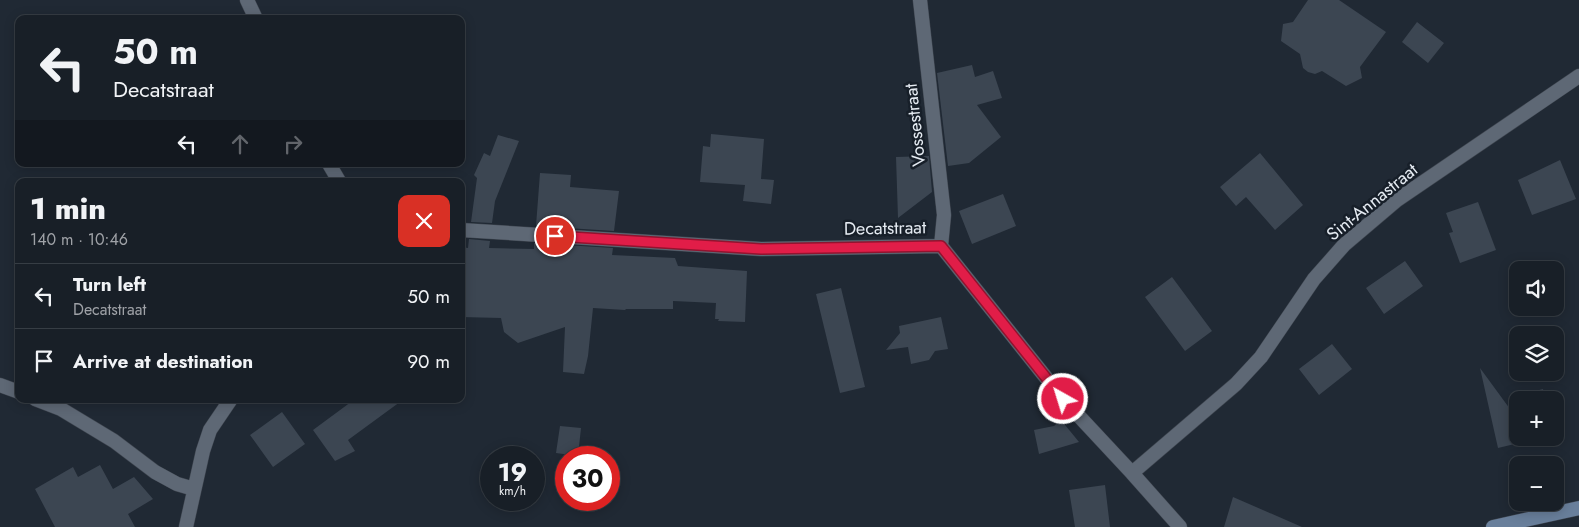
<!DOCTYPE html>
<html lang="en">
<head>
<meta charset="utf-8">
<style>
	:root { --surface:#181f27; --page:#21272f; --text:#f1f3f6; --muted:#9fa2a7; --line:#363d44 }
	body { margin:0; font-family:Jost,sans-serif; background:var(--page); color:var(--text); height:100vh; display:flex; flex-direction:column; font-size:19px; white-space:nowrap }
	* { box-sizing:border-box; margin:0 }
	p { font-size:16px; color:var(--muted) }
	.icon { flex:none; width:28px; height:28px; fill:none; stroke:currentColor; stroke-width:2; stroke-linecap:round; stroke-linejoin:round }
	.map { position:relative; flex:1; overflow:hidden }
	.panel { position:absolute; left:15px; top:178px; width:450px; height:225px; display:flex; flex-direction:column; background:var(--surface); border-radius:10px; box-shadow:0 2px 12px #0003,0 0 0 1px var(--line) }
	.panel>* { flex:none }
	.top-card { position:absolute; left:15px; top:15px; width:450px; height:152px; border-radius:10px; box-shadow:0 2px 12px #0003,0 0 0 1px var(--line); background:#181f27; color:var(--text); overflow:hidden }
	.controls { position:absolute; left:1509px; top:261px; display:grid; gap:10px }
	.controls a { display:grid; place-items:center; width:55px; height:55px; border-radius:10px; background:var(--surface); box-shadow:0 2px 12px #0003,0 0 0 1px var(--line); font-size:25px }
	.speed { position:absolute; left:480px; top:446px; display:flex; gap:10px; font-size:25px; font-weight:700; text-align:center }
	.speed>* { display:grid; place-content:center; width:65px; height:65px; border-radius:50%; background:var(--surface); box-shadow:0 2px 12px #0003,0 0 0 1px var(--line); line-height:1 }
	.speed small { font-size:12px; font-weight:400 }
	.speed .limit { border:8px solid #d22; background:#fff; color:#111 }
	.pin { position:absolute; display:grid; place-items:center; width:42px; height:42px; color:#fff; margin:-21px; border:2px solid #fff; border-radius:50%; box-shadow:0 1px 5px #0007 }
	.me { position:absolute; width:55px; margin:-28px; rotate:321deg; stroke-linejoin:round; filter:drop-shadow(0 0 4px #0008) }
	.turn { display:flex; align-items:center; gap:18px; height:105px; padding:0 15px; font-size:22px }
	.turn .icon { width:65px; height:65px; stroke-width:2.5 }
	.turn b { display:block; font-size:35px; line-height:42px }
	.lanes { display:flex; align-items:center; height:48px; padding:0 15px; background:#0003; justify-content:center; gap:25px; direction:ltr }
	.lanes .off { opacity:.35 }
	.round { display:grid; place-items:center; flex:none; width:52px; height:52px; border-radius:10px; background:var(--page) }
	.overview { display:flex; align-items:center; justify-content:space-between; height:85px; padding:0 15px }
	h1 { font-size:30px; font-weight:800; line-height:38px }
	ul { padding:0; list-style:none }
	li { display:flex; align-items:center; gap:15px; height:65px; padding:0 15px; border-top:1px solid var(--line) }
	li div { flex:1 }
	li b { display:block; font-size:19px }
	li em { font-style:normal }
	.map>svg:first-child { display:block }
	.building { fill:#3c4652 }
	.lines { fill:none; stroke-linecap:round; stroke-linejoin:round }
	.minor-casing { stroke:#3e454f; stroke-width:15 }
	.secondary-casing { stroke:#3e454f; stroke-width:15 }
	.minor { stroke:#5e6875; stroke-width:14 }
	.secondary { stroke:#697f9b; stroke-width:14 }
	.route-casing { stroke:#92132f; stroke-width:12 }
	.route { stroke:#e11d48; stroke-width:9 }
	.labels { text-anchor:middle; stroke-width:5; stroke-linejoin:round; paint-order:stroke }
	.street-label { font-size:18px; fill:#e5ebf2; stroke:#171f29 }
</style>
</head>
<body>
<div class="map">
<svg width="1579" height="527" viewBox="0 0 1579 527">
	<rect width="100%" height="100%" fill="#202934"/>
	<!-- building -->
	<path class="building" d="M1308,0H1339L1386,32L1360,67L1362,78L1346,86L1322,71L1315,74L1308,72L1303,68L1300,54L1281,41L1283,24L1293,22Z
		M1417,22L1444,43L1428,63L1402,42Z
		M972,65L975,77L993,71L1002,98L977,105L1001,137L969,163L948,166L937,73Z
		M711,134L764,139L761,179L774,180L771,204L743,201L745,185L700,182L703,146L710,147Z
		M498,135L519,141L495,201L492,223L471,222L477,178L474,175L484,153L490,156Z
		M1260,153L1303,205L1275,230L1246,197L1236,206L1220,187Z
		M929,156L932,192L898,218L896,157Z
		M1560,160L1576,199L1532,215L1518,180Z
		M540,173L571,175L570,187L619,191L614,231L536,226Z
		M1003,194L1016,226L972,244L959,211Z
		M1478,202L1496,250L1460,263L1449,233L1453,232L1446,213Z
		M469,239L490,241L489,248L534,249V243L613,248L612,255L675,258L678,266L747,271L745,322L718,321L719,319H715L716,303L673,301V309H626L625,310L593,308L588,356L584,374L563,372L565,327L518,343L504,332L501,318L461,317V247L468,248Z
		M1405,261L1423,286L1384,314L1366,288Z
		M1172,277L1212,331L1185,351L1145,297Z
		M841,288L865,387L840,393L816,294Z
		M941,317L948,349L935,351L929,360L911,364L908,347L886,350L900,333L899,326Z
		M1332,344L1352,369L1319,395L1299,369Z
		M1480,368L1510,409L1513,408L1509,398L1543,389L1545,400H1518V438H1540L1498,448Z
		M355,399H404L348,440L355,451L335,461L313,430Z
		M282,412L305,444L273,467L250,435Z
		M1061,420L1079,442L1039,454L1034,430L1054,426Z
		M560,426L581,428L578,456L556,453Z
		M100,465L113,489L134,477L153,499L128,514L135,527H55L35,489L73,467L78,477Z
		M1105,485L1110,527H1075L1069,490Z
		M1233,497L1302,527H1224Z"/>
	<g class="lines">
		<!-- minor casing -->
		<g class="minor-casing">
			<path id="minor" d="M247,0L256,19
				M920,0L944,215L941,246
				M329,164L339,181
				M461,230L761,249L941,246L1063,399L1132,473L1180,527
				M0,385L19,392
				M35,399L61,409L114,441L155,472L177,484L194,489
				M1132,473L1236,384L1261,357L1314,279L1344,245L1397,200L1579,76
				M186,527L203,451L210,430L231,399"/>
		</g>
		<!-- secondary casing -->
		<g class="secondary-casing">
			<path id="secondary" d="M1493,527L1579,508"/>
		</g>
		<!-- minor -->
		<use href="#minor" class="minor"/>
		<!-- secondary -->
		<use href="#secondary" class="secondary"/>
	</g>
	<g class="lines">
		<!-- route casing -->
		<g class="route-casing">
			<path id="route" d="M555,236L761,249L941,246L1063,399"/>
		</g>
		<!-- route -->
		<use href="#route" class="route"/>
	</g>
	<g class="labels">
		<!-- street labels -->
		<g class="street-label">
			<text transform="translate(915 125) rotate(-96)" y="6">Vossestraat</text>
			<text transform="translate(1372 202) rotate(-39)" y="6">Sint-Annastraat</text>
			<text transform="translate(885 228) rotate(-1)" y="6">Decatstraat</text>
		</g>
	</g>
</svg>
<div class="controls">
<a><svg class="icon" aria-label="sound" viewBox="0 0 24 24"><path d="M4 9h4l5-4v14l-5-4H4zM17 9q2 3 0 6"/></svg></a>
<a><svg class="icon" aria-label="layers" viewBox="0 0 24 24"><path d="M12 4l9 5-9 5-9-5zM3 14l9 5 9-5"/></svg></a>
<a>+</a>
<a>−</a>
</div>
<div class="speed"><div>19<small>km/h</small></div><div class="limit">30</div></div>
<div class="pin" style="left:555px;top:236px;background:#d93025"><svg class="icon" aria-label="arrive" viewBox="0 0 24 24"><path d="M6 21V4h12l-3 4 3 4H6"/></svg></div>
<svg class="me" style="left:1063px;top:399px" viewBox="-20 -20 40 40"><circle r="17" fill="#e11d48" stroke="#fff" stroke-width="3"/><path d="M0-11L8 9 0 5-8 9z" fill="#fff"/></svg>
<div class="top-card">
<div class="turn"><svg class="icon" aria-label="left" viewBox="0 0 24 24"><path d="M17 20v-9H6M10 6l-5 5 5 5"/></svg><div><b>50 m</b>Decatstraat</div></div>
<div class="lanes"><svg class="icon" aria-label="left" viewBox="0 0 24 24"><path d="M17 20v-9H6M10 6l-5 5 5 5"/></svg><svg class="icon off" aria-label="ahead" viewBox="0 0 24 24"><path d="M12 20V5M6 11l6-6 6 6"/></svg><svg class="icon off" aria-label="right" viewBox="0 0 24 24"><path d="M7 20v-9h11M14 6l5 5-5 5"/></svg></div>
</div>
<section class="panel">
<div class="overview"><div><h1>1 min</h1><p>140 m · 10:46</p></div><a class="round" style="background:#d93025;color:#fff"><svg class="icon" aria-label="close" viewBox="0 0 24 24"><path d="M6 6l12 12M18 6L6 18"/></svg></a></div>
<ul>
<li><svg class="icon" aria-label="left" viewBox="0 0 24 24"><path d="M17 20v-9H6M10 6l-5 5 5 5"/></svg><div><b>Turn left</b><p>Decatstraat</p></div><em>50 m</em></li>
<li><svg class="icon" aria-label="arrive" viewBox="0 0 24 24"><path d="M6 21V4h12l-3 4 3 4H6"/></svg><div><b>Arrive at destination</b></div><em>90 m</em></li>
</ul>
</section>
</div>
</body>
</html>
